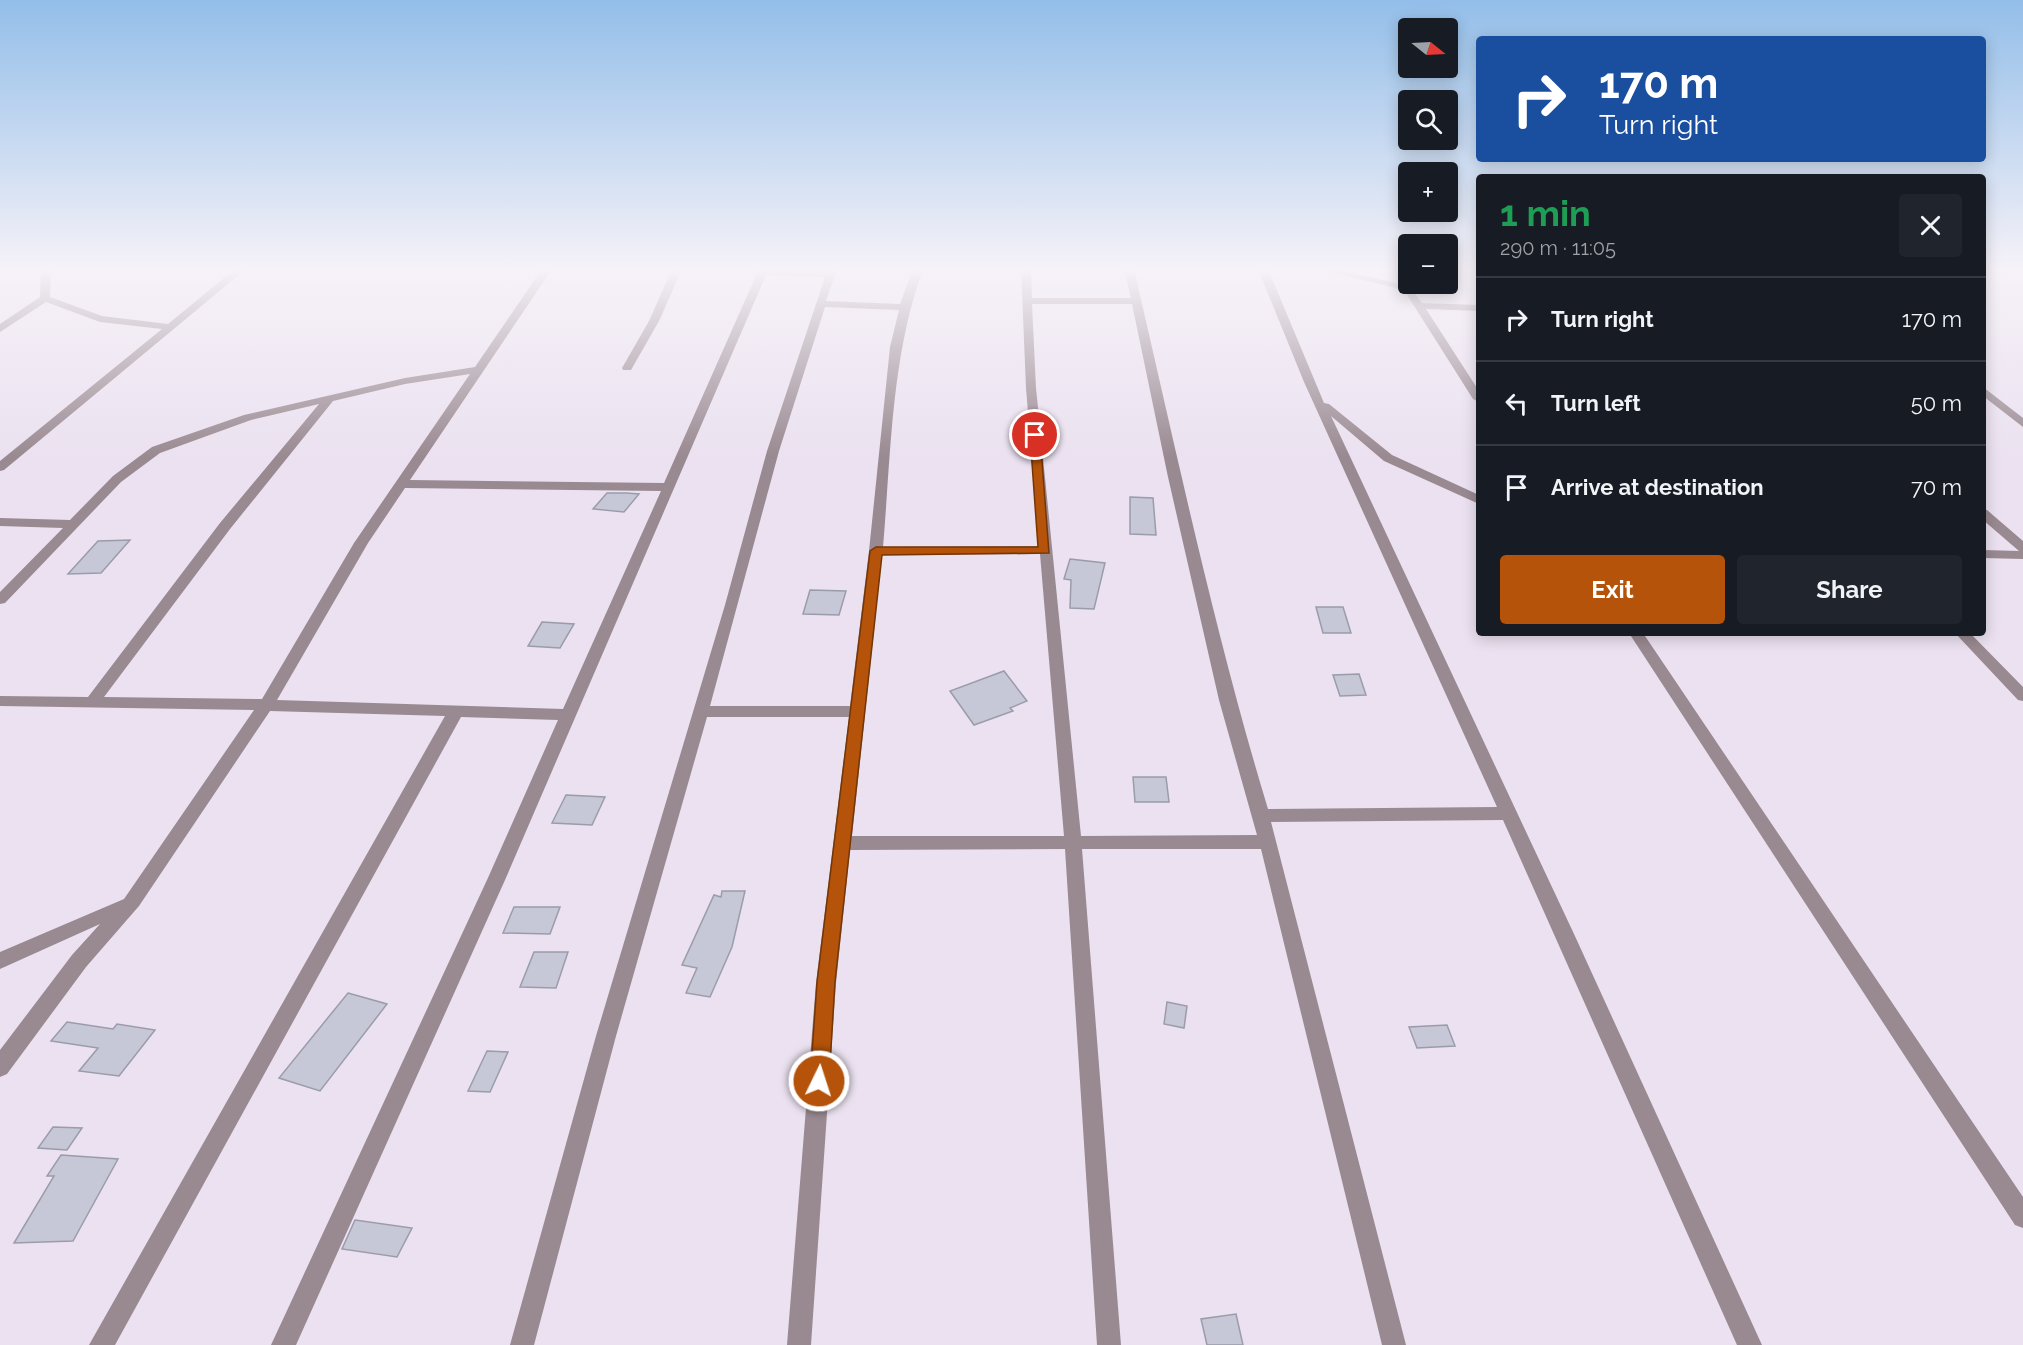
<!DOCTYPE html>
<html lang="en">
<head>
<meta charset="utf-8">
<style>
	:root { --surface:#171b24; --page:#20242c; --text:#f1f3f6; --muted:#9ea1a6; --line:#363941; --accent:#b45309 }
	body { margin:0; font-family:Raleway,sans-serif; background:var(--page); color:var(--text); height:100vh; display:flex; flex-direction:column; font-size:22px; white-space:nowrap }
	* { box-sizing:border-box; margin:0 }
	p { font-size:20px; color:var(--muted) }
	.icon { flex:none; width:33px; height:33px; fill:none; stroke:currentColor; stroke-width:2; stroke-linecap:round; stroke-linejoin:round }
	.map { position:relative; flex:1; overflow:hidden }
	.drawer { position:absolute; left:1476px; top:174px; width:510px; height:462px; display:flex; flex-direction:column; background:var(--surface); border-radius:6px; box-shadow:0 3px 15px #0003 }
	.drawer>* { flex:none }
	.hud { position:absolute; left:1476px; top:36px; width:510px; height:126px; border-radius:6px; box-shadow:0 3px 15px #0003; background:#1a4fa0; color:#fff; overflow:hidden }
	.needle { width:39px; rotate:108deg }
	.tools { position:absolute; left:1398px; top:18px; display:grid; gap:12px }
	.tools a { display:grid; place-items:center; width:60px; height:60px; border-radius:6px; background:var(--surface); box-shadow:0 3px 15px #0003; font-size:30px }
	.pin { position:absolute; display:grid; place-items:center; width:51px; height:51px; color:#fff; margin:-26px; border:3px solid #fff; border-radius:50%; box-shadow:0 2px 6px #0007 }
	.me { position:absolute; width:66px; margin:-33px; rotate:4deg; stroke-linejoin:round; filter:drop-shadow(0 0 4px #0008) }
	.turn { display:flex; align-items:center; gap:21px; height:126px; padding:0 24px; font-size:27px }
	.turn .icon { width:78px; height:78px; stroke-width:2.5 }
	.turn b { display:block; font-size:42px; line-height:51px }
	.round { display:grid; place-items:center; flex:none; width:63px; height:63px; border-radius:6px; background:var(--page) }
	.overview { display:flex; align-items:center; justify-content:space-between; height:102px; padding:0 24px }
	h1 { font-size:36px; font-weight:700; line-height:45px; color:#1e9e55 }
	.cta { display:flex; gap:12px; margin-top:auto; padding:12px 24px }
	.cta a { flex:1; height:69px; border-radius:6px; background:var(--accent); color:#fff; font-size:24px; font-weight:700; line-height:69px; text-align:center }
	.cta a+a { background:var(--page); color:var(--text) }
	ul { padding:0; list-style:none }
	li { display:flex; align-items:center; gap:18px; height:84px; padding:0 24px; border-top:2px solid var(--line) }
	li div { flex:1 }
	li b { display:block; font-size:22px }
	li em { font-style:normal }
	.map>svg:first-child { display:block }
	.building { fill:#c6c7d7; stroke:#9b9cab; stroke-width:1.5 }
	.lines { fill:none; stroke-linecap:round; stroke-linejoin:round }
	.minor { fill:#998991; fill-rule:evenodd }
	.route { fill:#b45309; stroke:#753606; stroke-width:1.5 }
</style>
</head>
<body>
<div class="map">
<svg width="2023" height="1345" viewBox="0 0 2023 1345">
	<rect width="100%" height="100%" fill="#ebe1f0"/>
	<!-- building -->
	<path class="building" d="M607,493H626L639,494L624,512L593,509Z
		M1130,497L1153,498L1156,535L1130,534Z
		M130,540L101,573L68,574L98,541Z
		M1070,559L1105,563L1094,609L1070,608L1071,580L1064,579Z
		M810,590L846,591L839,615L803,614Z
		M1316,607H1343L1351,633H1323Z
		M542,622L574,624L560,648L528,646Z
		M1004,671L1027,701L1010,708L1013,711L974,725L950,691Z
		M1359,674L1366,695L1340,696L1333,675Z
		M1133,777H1166L1169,802H1135Z
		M566,795L605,797L592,825L552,823Z
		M722,891H745L732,947L710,997L686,993L697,968L682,965L714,895L721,897Z
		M514,907H560L550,934L503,933Z
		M534,952H568L556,988L520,987Z
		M348,993L387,1004L320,1091L279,1078Z
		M1167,1002L1187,1006L1184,1028L1164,1024Z
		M67,1022L113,1029L117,1024L155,1030L119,1076L79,1071L98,1048L51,1041Z
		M1447,1025L1455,1046L1417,1048L1409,1027Z
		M487,1051L508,1052L490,1092L468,1091Z
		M53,1127L82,1128L67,1150L38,1148Z
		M61,1155L118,1159L73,1241L14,1243L54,1176H47Z
		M355,1220L412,1228L397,1257L342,1249Z
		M1236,1314L1243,1345H1207L1201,1319Z"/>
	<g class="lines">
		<!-- minor -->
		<path class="minor" d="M41,269H51L50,297L102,316L168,324L235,269H246L4,470L0,471V461L162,329L100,322L46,302L0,332V324L40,297Z
			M542,269H552L410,480L664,483L759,269L827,271V269H837L826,301L900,304L913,269H923C891,357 891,454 883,547L1039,546L1026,388L1021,269H1031L1032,298H1131L1124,269H1134C1176,450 1214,631 1268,809L1497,807L1304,382L1258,269H1268L1324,403L1329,404L1392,455L1479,495V504L1384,461L1331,416L1574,934L1762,1345H1737L1503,820L1271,822L1406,1345H1382L1261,849H1082L1121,1345H1097L1065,849L850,850L836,983L811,1345H787L816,983L849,717H707L616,1036L534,1345H510L596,1036L725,605L767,451L825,277L766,275L505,880L296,1345H271L487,880L558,720L461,717L115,1345H89L445,716L270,711L139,906L86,967L7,1074L0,1077V1050L72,955L100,924L0,969V952L124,899L254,710L0,706V696L88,697L220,523L319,404L251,420L160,453L121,482L5,603L0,604V592L63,528L0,526V518L70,520L113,476L152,447L244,415L405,378L475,367ZM1032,304H1132L1168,477L1219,700L1257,835L1081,836L1036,388ZM825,307L899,310L890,347L869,551L850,706H710L779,451ZM470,374L354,543L262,699L104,697L230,529L333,401L405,384ZM405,488L661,491L563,709L277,700L368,543ZM1040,554L1064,836H852L882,555Z
			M672,269H682L659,321L631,370H623L622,368L649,321Z
			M1318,269H1335L1400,284L1393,269H1403L1408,284L1422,303L1479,305V311L1426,309L1479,391V402L1473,399L1404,290Z
			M1983,387L2023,418V427L1983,396Z
			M1983,509L1987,510L2023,541V559L1983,558V550L2019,551L1983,520Z
			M1629,633H1643L2023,1197V1228L2015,1225Z
			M1955,633H1970L2023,687V701L2018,700Z"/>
	</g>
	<!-- sky -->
	<linearGradient id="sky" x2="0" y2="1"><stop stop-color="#93bee9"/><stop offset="0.59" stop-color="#f6f2f8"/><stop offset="1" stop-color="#f6f2f8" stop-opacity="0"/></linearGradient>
	<rect width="2023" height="457" fill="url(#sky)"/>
	<!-- route -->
	<path class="route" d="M1035,431L1040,435L1049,553L882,555L835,982L829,1081L826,1087L819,1090L812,1087L810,1081L817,982L870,551L876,547H1038L1030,435Z"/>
</svg>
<div class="tools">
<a><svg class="needle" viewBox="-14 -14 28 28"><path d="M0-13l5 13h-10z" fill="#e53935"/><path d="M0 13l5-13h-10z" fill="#9ea1a6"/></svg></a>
<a><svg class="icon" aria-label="search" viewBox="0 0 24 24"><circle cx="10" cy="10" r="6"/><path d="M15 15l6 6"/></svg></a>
<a>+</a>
<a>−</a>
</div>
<div class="pin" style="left:1035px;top:435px;background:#d93025"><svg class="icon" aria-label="arrive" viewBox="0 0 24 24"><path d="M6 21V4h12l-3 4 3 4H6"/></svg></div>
<svg class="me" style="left:819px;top:1081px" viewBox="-20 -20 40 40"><circle r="17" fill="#b45309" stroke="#fff" stroke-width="3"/><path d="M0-11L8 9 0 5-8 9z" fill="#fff"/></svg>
<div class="hud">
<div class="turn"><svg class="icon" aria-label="right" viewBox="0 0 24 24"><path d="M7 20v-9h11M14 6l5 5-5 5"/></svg><div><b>170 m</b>Turn right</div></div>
</div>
<section class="drawer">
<div class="overview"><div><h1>1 min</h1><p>290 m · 11:05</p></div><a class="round"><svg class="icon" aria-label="close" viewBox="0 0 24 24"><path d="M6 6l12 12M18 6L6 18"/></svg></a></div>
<ul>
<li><svg class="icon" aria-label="right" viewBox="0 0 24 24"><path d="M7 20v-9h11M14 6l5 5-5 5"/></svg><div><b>Turn right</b></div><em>170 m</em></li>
<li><svg class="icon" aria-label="left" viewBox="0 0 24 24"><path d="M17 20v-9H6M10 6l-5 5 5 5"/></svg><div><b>Turn left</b></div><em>50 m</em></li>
<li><svg class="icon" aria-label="arrive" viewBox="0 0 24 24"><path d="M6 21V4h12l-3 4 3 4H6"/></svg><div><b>Arrive at destination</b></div><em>70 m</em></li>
</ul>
<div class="cta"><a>Exit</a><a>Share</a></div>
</section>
</div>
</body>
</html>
